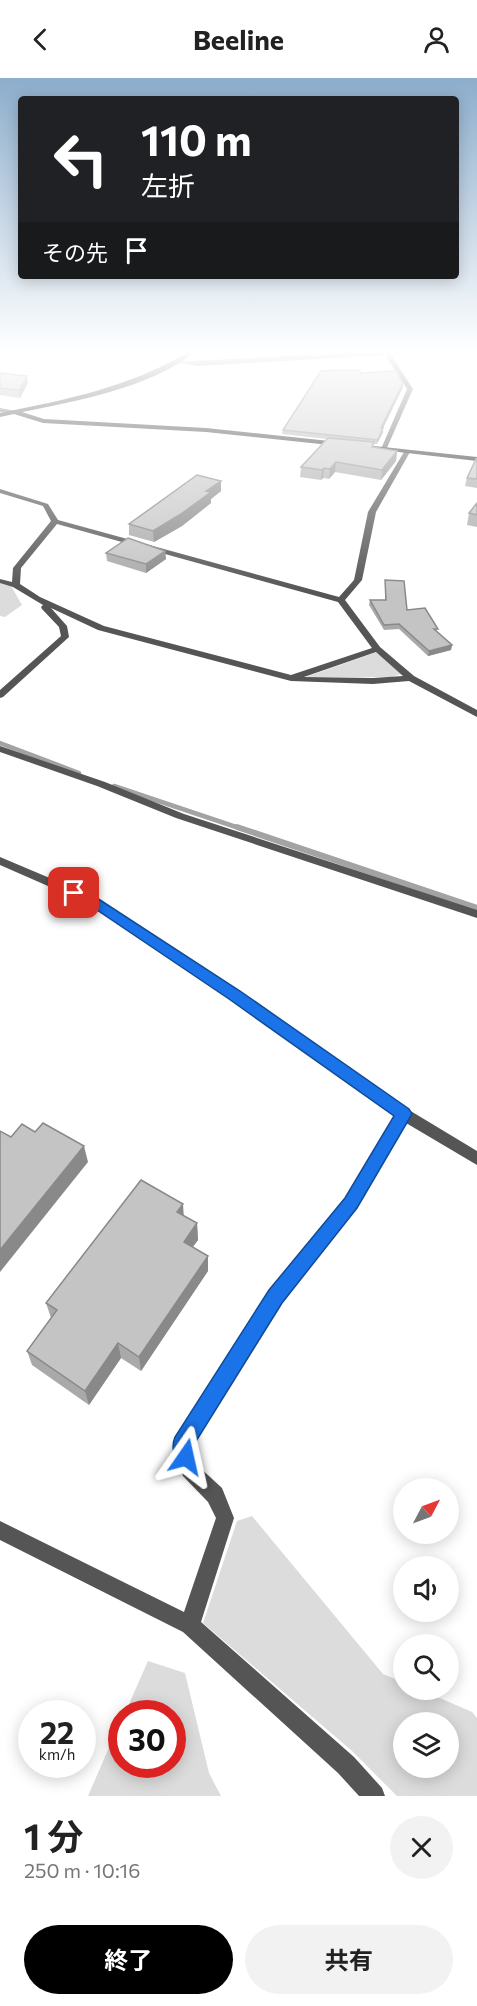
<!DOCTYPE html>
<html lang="ja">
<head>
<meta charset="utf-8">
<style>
	:root { --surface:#fff; --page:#f2f2f2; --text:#222; --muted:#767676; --accent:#000 }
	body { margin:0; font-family:Commissioner,"Noto Sans JP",sans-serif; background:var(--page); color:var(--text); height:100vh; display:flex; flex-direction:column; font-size:22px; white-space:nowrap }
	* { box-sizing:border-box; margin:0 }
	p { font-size:20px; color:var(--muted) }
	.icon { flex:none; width:33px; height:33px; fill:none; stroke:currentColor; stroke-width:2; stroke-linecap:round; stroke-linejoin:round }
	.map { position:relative; height:1718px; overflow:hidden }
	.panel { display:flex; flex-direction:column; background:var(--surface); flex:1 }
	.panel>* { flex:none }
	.banner { position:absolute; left:18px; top:18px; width:441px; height:183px; border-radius:6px; box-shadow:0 3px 15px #0003; background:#202124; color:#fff; overflow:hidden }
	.needle { width:39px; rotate:49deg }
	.fabs { position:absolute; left:393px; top:1400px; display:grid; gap:12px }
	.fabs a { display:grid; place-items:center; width:66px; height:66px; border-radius:50%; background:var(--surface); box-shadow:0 3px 15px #0003; font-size:30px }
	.speed { position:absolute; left:18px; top:1622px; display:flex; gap:12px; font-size:30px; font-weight:700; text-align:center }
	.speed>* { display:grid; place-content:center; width:78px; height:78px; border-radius:50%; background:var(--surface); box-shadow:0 3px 15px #0003; line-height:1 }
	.speed small { font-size:15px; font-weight:400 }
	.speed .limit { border:9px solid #d22; background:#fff; color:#111 }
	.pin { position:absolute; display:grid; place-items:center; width:51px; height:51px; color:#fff; margin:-26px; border-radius:12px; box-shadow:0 3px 9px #0006 }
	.me { position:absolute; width:66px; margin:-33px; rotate:11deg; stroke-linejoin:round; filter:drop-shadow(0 0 4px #0008) }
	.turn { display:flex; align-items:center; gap:21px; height:126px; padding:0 24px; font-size:27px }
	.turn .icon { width:78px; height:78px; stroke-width:2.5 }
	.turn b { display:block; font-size:42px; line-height:51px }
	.then { display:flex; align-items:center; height:57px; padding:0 24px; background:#0003; gap:12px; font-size:22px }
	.round { display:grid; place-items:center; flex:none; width:63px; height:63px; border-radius:32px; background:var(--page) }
	.headline { display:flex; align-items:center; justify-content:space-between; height:102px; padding:0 24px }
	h1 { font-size:36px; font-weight:700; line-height:45px }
	.action { display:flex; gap:12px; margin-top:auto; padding:12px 24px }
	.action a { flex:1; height:69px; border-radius:36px; background:var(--accent); color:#fff; font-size:24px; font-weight:700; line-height:69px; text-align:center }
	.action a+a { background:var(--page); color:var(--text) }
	header { display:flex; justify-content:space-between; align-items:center; height:78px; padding:0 24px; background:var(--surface); font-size:27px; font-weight:700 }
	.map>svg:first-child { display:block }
	.green { fill:#dcdcdc; fill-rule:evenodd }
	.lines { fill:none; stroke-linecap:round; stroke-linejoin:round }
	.stream-far1 { stroke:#a3a3a3; stroke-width:4.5 }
	.stream { stroke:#a3a3a3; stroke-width:6 }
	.street { fill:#555; fill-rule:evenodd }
	.secondary { fill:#222; fill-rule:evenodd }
	.wall { fill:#a9a9a9 }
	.shaded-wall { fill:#898989 }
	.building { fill:#c4c4c4; stroke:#898989; stroke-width:1.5 }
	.route { fill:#1a73e8; stroke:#114b97; stroke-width:1.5 }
</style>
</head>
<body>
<header><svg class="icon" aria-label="back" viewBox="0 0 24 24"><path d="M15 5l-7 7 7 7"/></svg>Beeline<svg class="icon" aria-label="person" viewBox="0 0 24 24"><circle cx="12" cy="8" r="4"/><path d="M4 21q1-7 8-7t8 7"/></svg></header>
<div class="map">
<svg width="477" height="1718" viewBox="0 0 477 1718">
	<rect width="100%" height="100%" fill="#fff"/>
	<!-- green -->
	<path class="green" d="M0,504L10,506L22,527L5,539L0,538Z
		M377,574L402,596L391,599H306Z
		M252,1438L383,1596L403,1604L404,1611H419L472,1634L477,1640V1718H397L352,1673L203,1545L237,1443ZM404,1644H448V1689H404Z
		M148,1583L185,1595L209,1695L221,1718H88L121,1642L122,1686H172V1635H125Z"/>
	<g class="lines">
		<!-- stream-far1 -->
		<path class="stream-far1" d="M0,665L79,695
			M114,708L242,751"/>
		<!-- stream -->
		<path class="stream" d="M237,749L477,830"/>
		<!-- street -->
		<path class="street" d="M341,275H403L391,277L413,311L386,372L381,371L407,311L385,277L197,288L176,284Z
			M0,330L21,334L18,336L0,334Z
			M407,372L410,374L376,434L362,502L345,522L380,569L414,598L477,632V639L409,603L373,606L291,603L98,552L51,530L67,548L69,559L3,619L0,620V612L61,558L59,549L42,531L41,529L43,527L13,509L0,505V501L12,504L13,490L51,443L43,428L0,415V411L48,426L58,442L339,519L354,502L368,434L404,374ZM57,446L338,524L372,570L291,597L104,548L40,519L20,506L21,490ZM376,574L403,598L373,600L304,599Z
			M0,668L105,704L184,736L477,832V840L176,740L97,708L0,674Z
			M0,779L97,820L238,914L409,1032L477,1073V1087L406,1045L356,1130L281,1224L191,1367L197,1387L222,1410L234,1440L201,1544L354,1679L382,1710L385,1718H359L338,1695L183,1554L0,1462V1443L184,1534L216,1440L208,1424L183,1398L173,1366L176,1360L269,1212L346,1120L396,1038L230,920L89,826L0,787Z"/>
		<!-- secondary -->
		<path class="secondary" d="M187,275H194C148,310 77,323 22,334L44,341L206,350L339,364L342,366L339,368L206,354L43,345L14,336L0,339V335C65,322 129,309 187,275Z
			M374,368L477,379V383L372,371L371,370Z"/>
	</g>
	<!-- wall -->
	<path class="wall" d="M0,295L28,305L20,320L0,317Z
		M361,295L403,305V309L383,350V354L377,366H374V369L397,373L396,383L381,402L335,394L329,401L323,400L321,402L300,399L301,389L327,361L282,356L283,352Z
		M477,381V410L465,408L467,400Z
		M221,403V413L211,421V425L182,448L154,464L129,457V446Z
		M477,425V449L467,447L469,435Z
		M165,473L166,481L146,495L107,483L106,475Z
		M385,502L407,532L437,554L452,567L451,572L428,578L399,551L384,552L369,527L370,522H385Z
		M197,1145L198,1162L192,1169L208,1193L141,1293L121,1280L89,1327L32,1287L27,1273L51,1240L46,1225Z"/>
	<!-- shaded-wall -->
	<path class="shaded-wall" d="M27,298L28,305L20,320L19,312Z
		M403,305V309L381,354V350Z
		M383,350V354L377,366L378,362Z
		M397,373L396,383L381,402L382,392Z
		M336,384L335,394L329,401L330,391Z
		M324,390L323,400L321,402L322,392Z
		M221,403V413L211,421V425L182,448L154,464L153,453Z
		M165,473L166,481L146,495V486Z
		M452,567L451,572L428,578L429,573Z
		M84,1068L88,1084L0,1194V1172Z
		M183,1126L184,1142L177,1134Z
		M197,1145L198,1162L185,1180L184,1164Z
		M208,1178V1193L141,1293L139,1279Z
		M118,1265L121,1280L89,1327L85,1313Z"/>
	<!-- building -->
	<path class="building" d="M343,292H360L361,295L396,293L403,305L381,350H383L378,362L283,352L321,293Z
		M0,295L27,298L19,312L0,310Z
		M328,360L374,364L372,369L397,373L382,392L336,384L330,391L324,390L322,392L301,389Z
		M476,381H477V401L467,400Z
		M197,397L221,403L206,413L211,414L181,436L153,453L129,446Z
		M477,425V437L469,435Z
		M128,460L165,473L146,486L106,475Z
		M385,502L404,503L407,532L425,530L438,551H434L452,567L429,573L399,546L384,547L370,522H386Z
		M43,1045L84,1068L0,1172V1053L11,1059L22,1046L35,1054Z
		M141,1102L183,1126L177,1134L197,1145L184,1164L208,1178L139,1279L118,1265L85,1313L27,1273L57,1232L46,1225Z"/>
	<!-- sky -->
	<linearGradient id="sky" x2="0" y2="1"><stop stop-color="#8cadcc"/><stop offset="0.53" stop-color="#fff"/><stop offset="1" stop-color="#fff" stop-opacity="0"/></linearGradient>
	<rect width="477" height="515" fill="url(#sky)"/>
	<!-- route -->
	<path class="route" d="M74,810L97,820L240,913L409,1031L412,1036L357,1130L282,1225L193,1368L196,1379L193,1386L186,1389L178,1386C174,1377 171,1369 175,1359L269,1212L345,1120L394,1038L229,921L88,826L70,818L68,815Z"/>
</svg>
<div class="fabs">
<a><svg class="needle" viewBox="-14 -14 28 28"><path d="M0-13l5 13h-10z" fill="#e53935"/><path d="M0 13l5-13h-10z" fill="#767676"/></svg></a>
<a><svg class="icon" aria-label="sound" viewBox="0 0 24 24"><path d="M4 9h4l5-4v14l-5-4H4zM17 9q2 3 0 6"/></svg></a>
<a><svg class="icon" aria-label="search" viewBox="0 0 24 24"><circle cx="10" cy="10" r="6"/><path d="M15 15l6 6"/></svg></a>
<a><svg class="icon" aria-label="layers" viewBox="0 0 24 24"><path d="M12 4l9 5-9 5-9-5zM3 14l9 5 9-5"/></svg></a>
</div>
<div class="speed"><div>22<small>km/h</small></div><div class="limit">30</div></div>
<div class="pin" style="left:74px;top:815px;background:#d93025"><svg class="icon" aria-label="arrive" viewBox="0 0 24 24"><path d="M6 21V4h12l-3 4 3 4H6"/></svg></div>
<svg class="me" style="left:186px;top:1379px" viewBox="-20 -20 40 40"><path d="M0-17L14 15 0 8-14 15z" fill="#1a73e8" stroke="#fff" stroke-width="4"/></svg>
<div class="banner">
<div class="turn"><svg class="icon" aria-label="left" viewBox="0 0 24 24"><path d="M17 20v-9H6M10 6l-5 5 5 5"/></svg><div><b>110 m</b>左折</div></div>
<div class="then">その先<svg class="icon" aria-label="arrive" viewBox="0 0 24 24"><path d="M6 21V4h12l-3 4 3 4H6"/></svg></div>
</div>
</div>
<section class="panel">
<div class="headline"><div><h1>1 分</h1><p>250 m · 10:16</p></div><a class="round"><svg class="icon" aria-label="close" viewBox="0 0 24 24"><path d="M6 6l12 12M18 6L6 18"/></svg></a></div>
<div class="action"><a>終了</a><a>共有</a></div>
</section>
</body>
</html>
